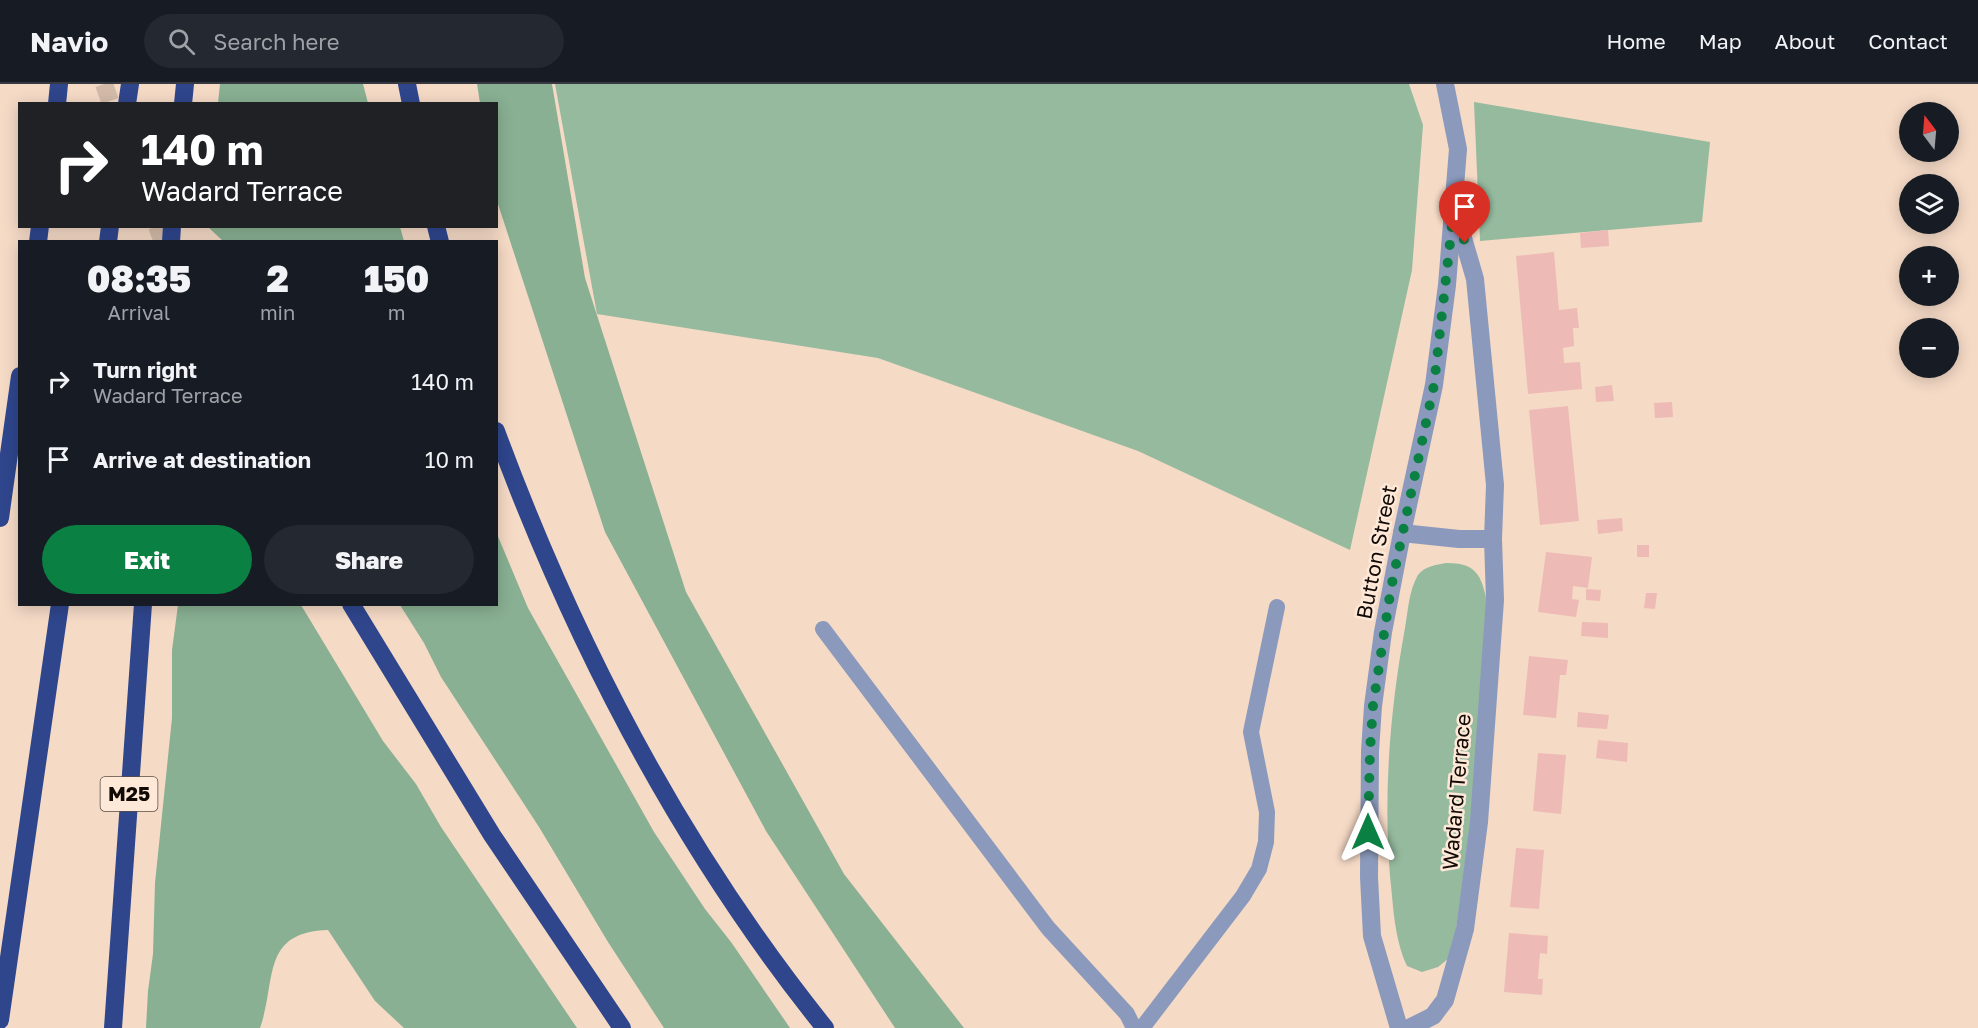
<!DOCTYPE html>
<html lang="en">
<head>
<meta charset="utf-8">
<style>
	:root { --surface:#171b24; --page:#242831; --text:#f1f3f6; --muted:#9ea1a6; --line:#363941; --accent:#0b8043 }
	body { margin:0; font-family:"Golos Text",sans-serif; background:var(--page); color:var(--text); height:100vh; display:flex; flex-direction:column; font-size:22px; white-space:nowrap }
	* { box-sizing:border-box; margin:0 }
	p { font-size:20px; color:var(--muted) }
	.icon { flex:none; width:33px; height:33px; fill:none; stroke:currentColor; stroke-width:2; stroke-linecap:round; stroke-linejoin:round }
	.map { position:relative; flex:1; overflow:hidden }
	.panel { position:absolute; left:18px; top:156px; width:480px; height:366px; display:flex; flex-direction:column; background:var(--surface); border-radius:0px; box-shadow:0 3px 15px #0003 }
	.panel>* { flex:none }
	.guide { position:absolute; left:18px; top:18px; width:480px; height:126px; border-radius:0px; box-shadow:0 3px 15px #0003; background:#202124; color:#fff; overflow:hidden }
	.needle { width:39px; rotate:344deg }
	.controls { position:absolute; left:1899px; top:18px; display:grid; gap:12px }
	.controls a { display:grid; place-items:center; width:60px; height:60px; border-radius:50%; background:var(--surface); box-shadow:0 3px 15px #0003; font-size:30px }
	.pin { position:absolute; display:grid; place-items:center; width:51px; height:51px; color:#fff; margin:-62px -26px; border-radius:50% 50% 50% 0; rotate:-45deg; box-shadow:0 0 6px #0007 }
	.pin .icon { rotate:45deg }
	.me { position:absolute; width:66px; margin:-33px; rotate:0deg; stroke-linejoin:round; filter:drop-shadow(0 0 4px #0008) }
	.turn { display:flex; align-items:center; gap:21px; height:126px; padding:0 24px; font-size:27px }
	.turn .icon { width:78px; height:78px; stroke-width:2.5 }
	.turn b { display:block; font-size:42px; line-height:51px }
	.eta { display:flex; justify-content:space-evenly; align-items:center; height:102px; text-align:center }
	.eta b { font-size:36px; font-weight:800; line-height:42px }
	.button { display:flex; gap:12px; margin-top:auto; padding:12px 24px }
	.button a { flex:1; height:69px; border-radius:36px; background:var(--accent); color:#fff; font-size:24px; font-weight:800; line-height:69px; text-align:center }
	.button a+a { background:var(--page); color:var(--text) }
	ul { padding:0; list-style:none }
	li { display:flex; align-items:center; gap:18px; height:78px; padding:0 24px }
	li div { flex:1 }
	li b { display:block; font-size:22px }
	li em { font-style:normal }
	header { display:flex; align-items:center; gap:36px; box-sizing:border-box; height:84px; padding:0 30px; background:var(--surface); border-bottom:2px solid var(--line) }
	header strong { font-size:28px }
	nav { display:flex; gap:33px; margin-inline-start:auto; font-size:21px }
	.search { width:420px; height:54px; background:var(--page); display:flex; align-items:center; gap:15px; box-sizing:border-box; padding:0 21px; border-radius:33px; color:var(--muted); font-size:22px }
	.map>svg:first-child { display:block }
	.green { fill:#95ba9e }
	.forest { fill:#89b092 }
	.building { fill:#eebab6 }
	.lines { fill:none; stroke-linecap:round; stroke-linejoin:round }
	.motorway-tunnel { stroke:#d3bba9; stroke-width:18; stroke-dasharray:18 9; stroke-linecap:butt }
	.service { stroke:#8b99bc; stroke-width:16 }
	.minor { stroke:#8b99bc; stroke-width:18 }
	.tertiary { stroke:#8b99bc; stroke-width:18 }
	.motorway { stroke:#2f468d; stroke-width:18 }
	.route { stroke:#0b8043; stroke-width:10; stroke-dasharray:0 18 }
	.labels { text-anchor:middle; stroke-width:5; stroke-linejoin:round; paint-order:stroke }
	.shield { fill:#fee8d8; stroke:#594d44; stroke-width:1.5 }
	.shield-label { font-size:20px; font-weight:bold; fill:#120a05 }
	.street-label { font-size:21px; fill:#120a05; stroke:#fee8d8 }
</style>
</head>
<body>
<header>
<strong>Navio</strong>
<div class="search"><svg class="icon" aria-label="search" viewBox="0 0 24 24"><circle cx="10" cy="10" r="6"/><path d="M15 15l6 6"/></svg>Search here</div>
<nav><a>Home</a><a>Map</a><a>About</a><a>Contact</a></nav>
</header>
<div class="map">
<svg width="1978" height="944" viewBox="0 0 1978 944">
	<rect width="100%" height="100%" fill="#f5dac6"/>
	<!-- green -->
	<path class="green" d="M555,0H1409L1423,41L1412,186L1350,466L1138,367L878,274L597,230Z
		M1474,18L1710,58L1702,138L1480,157Z
		M1446,479C1477,479 1481,491 1487,518L1472,727L1455,853L1449,874L1438,883L1422,888L1407,882C1397,861 1394,835 1392,812C1382,724 1389,631 1405,544C1408,527 1409,506 1418,491C1425,482 1436,481 1446,479Z"/>
	<!-- forest -->
	<path class="forest" d="M220,0H363L368,19H218Z
		M477,0H552L585,194L686,508L844,790L964,944H895L766,747L605,448L497,117L496,20L480,19Z
		M208,143H400L404,157H223Z
		M497,450L528,524L654,748L705,825L731,858L790,944H664L608,858L539,743L441,593L424,559L400,521L496,520Z
		M178,521H301L383,657L416,700L441,743L577,944H404L375,917L328,846C260,848 277,897 260,944H146L148,907L153,870L155,799L172,634V566Z"/>
	<!-- building -->
	<path class="building" d="M1608,146L1609,162L1581,164L1580,149Z
		M1554,168L1559,226L1577,224L1579,244H1573L1574,262L1563,264L1564,279L1580,278L1582,305L1528,310L1516,172Z
		M1612,301L1614,317L1596,318L1595,303Z
		M1672,318L1673,333L1655,334L1654,319Z
		M1568,322L1579,437L1540,441L1529,326Z
		M1622,434L1623,447L1598,450L1597,436Z
		M1637,461H1649V473H1637Z
		M1546,468L1592,473L1588,504L1573,502L1572,515L1579,516L1576,533L1538,528Z
		M1586,505L1601,506L1600,517L1586,516Z
		M1646,509H1657L1655,525L1644,524Z
		M1582,538L1608,539V554L1581,552Z
		M1529,572L1568,576L1566,591H1560L1556,634L1523,631Z
		M1578,628L1609,631L1607,645L1577,643Z
		M1598,656L1628,659L1627,678L1596,674Z
		M1538,669L1566,671L1561,730L1533,727Z
		M1516,764L1544,766L1539,825L1510,823Z
		M1509,849L1548,852L1547,870L1540,869L1538,895H1543L1542,911L1504,908Z"/>
	<g class="lines">
		<!-- motorway-tunnel -->
		<path class="motorway-tunnel" d="M104,0L111,20
			M157,142L163,158"/>
		<!-- service -->
		<path class="service" d="M823,545L1048,844L1127,930L1134,944
			M1142,944L1243,812L1259,785L1266,758L1267,728L1251,648L1277,523"/>
		<!-- minor -->
		<path class="minor" d="M1454,123L1475,195L1495,401L1493,455
			M1402,449L1459,455H1493L1495,516L1479,738L1465,845L1445,916L1433,932L1409,944"/>
		<!-- tertiary -->
		<path class="tertiary" d="M1399,944L1372,852L1369,793L1370,667L1373,622L1383,548L1402,449L1434,301L1447,201L1458,65L1445,0"/>
		<!-- motorway -->
		<path class="motorway" d="M407,0L411,20
			M57,20L59,0
			M127,20L130,0
			M183,20L185,0
			M436,142L440,158
			M38,158L40,142
			M108,158L110,142
			M171,158L172,142
			M496,347C575,561 682,766 825,944
			M0,434L20,292
			M351,520L492,751L622,944
			M0,936L60,520
			M113,944L143,520"/>
	</g>
	<g class="lines">
		<!-- route -->
		<path class="route" d="M1368,748L1370,667L1373,622L1391,504L1434,301L1454,123L1465,159"/>
	</g>
	<g class="labels">
		<!-- shield labels -->
		<rect class="shield" x="100.5" y="693" width="57" height="34" rx="4.5"/>
		<g class="shield-label">
			<text x="129" y="717">M25</text>
		</g>
		<!-- street labels -->
		<g class="street-label">
			<text transform="translate(1377 468) rotate(-79)" y="7">Button Street</text>
			<text transform="translate(1457 708) rotate(-85)" y="7">Wadard Terrace</text>
		</g>
	</g>
</svg>
<div class="controls">
<a><svg class="needle" viewBox="-14 -14 28 28"><path d="M0-13l5 13h-10z" fill="#e53935"/><path d="M0 13l5-13h-10z" fill="#9ea1a6"/></svg></a>
<a><svg class="icon" aria-label="layers" viewBox="0 0 24 24"><path d="M12 4l9 5-9 5-9-5zM3 14l9 5 9-5"/></svg></a>
<a>+</a>
<a>−</a>
</div>
<div class="pin" style="left:1465px;top:159px;background:#d93025"><svg class="icon" aria-label="arrive" viewBox="0 0 24 24"><path d="M6 21V4h12l-3 4 3 4H6"/></svg></div>
<svg class="me" style="left:1368px;top:748px" viewBox="-20 -20 40 40"><path d="M0-17L14 15 0 8-14 15z" fill="#0b8043" stroke="#fff" stroke-width="4"/></svg>
<div class="guide">
<div class="turn"><svg class="icon" aria-label="right" viewBox="0 0 24 24"><path d="M7 20v-9h11M14 6l5 5-5 5"/></svg><div><b>140 m</b>Wadard Terrace</div></div>
</div>
<section class="panel">
<div class="eta">
<div><b>08:35</b><p>Arrival</p></div>
<div><b>2</b><p>min</p></div>
<div><b>150</b><p>m</p></div>
</div>
<ul>
<li><svg class="icon" aria-label="right" viewBox="0 0 24 24"><path d="M7 20v-9h11M14 6l5 5-5 5"/></svg><div><b>Turn right</b><p>Wadard Terrace</p></div><em>140 m</em></li>
<li><svg class="icon" aria-label="arrive" viewBox="0 0 24 24"><path d="M6 21V4h12l-3 4 3 4H6"/></svg><div><b>Arrive at destination</b></div><em>10 m</em></li>
</ul>
<div class="button"><a>Exit</a><a>Share</a></div>
</section>
</div>
</body>
</html>
